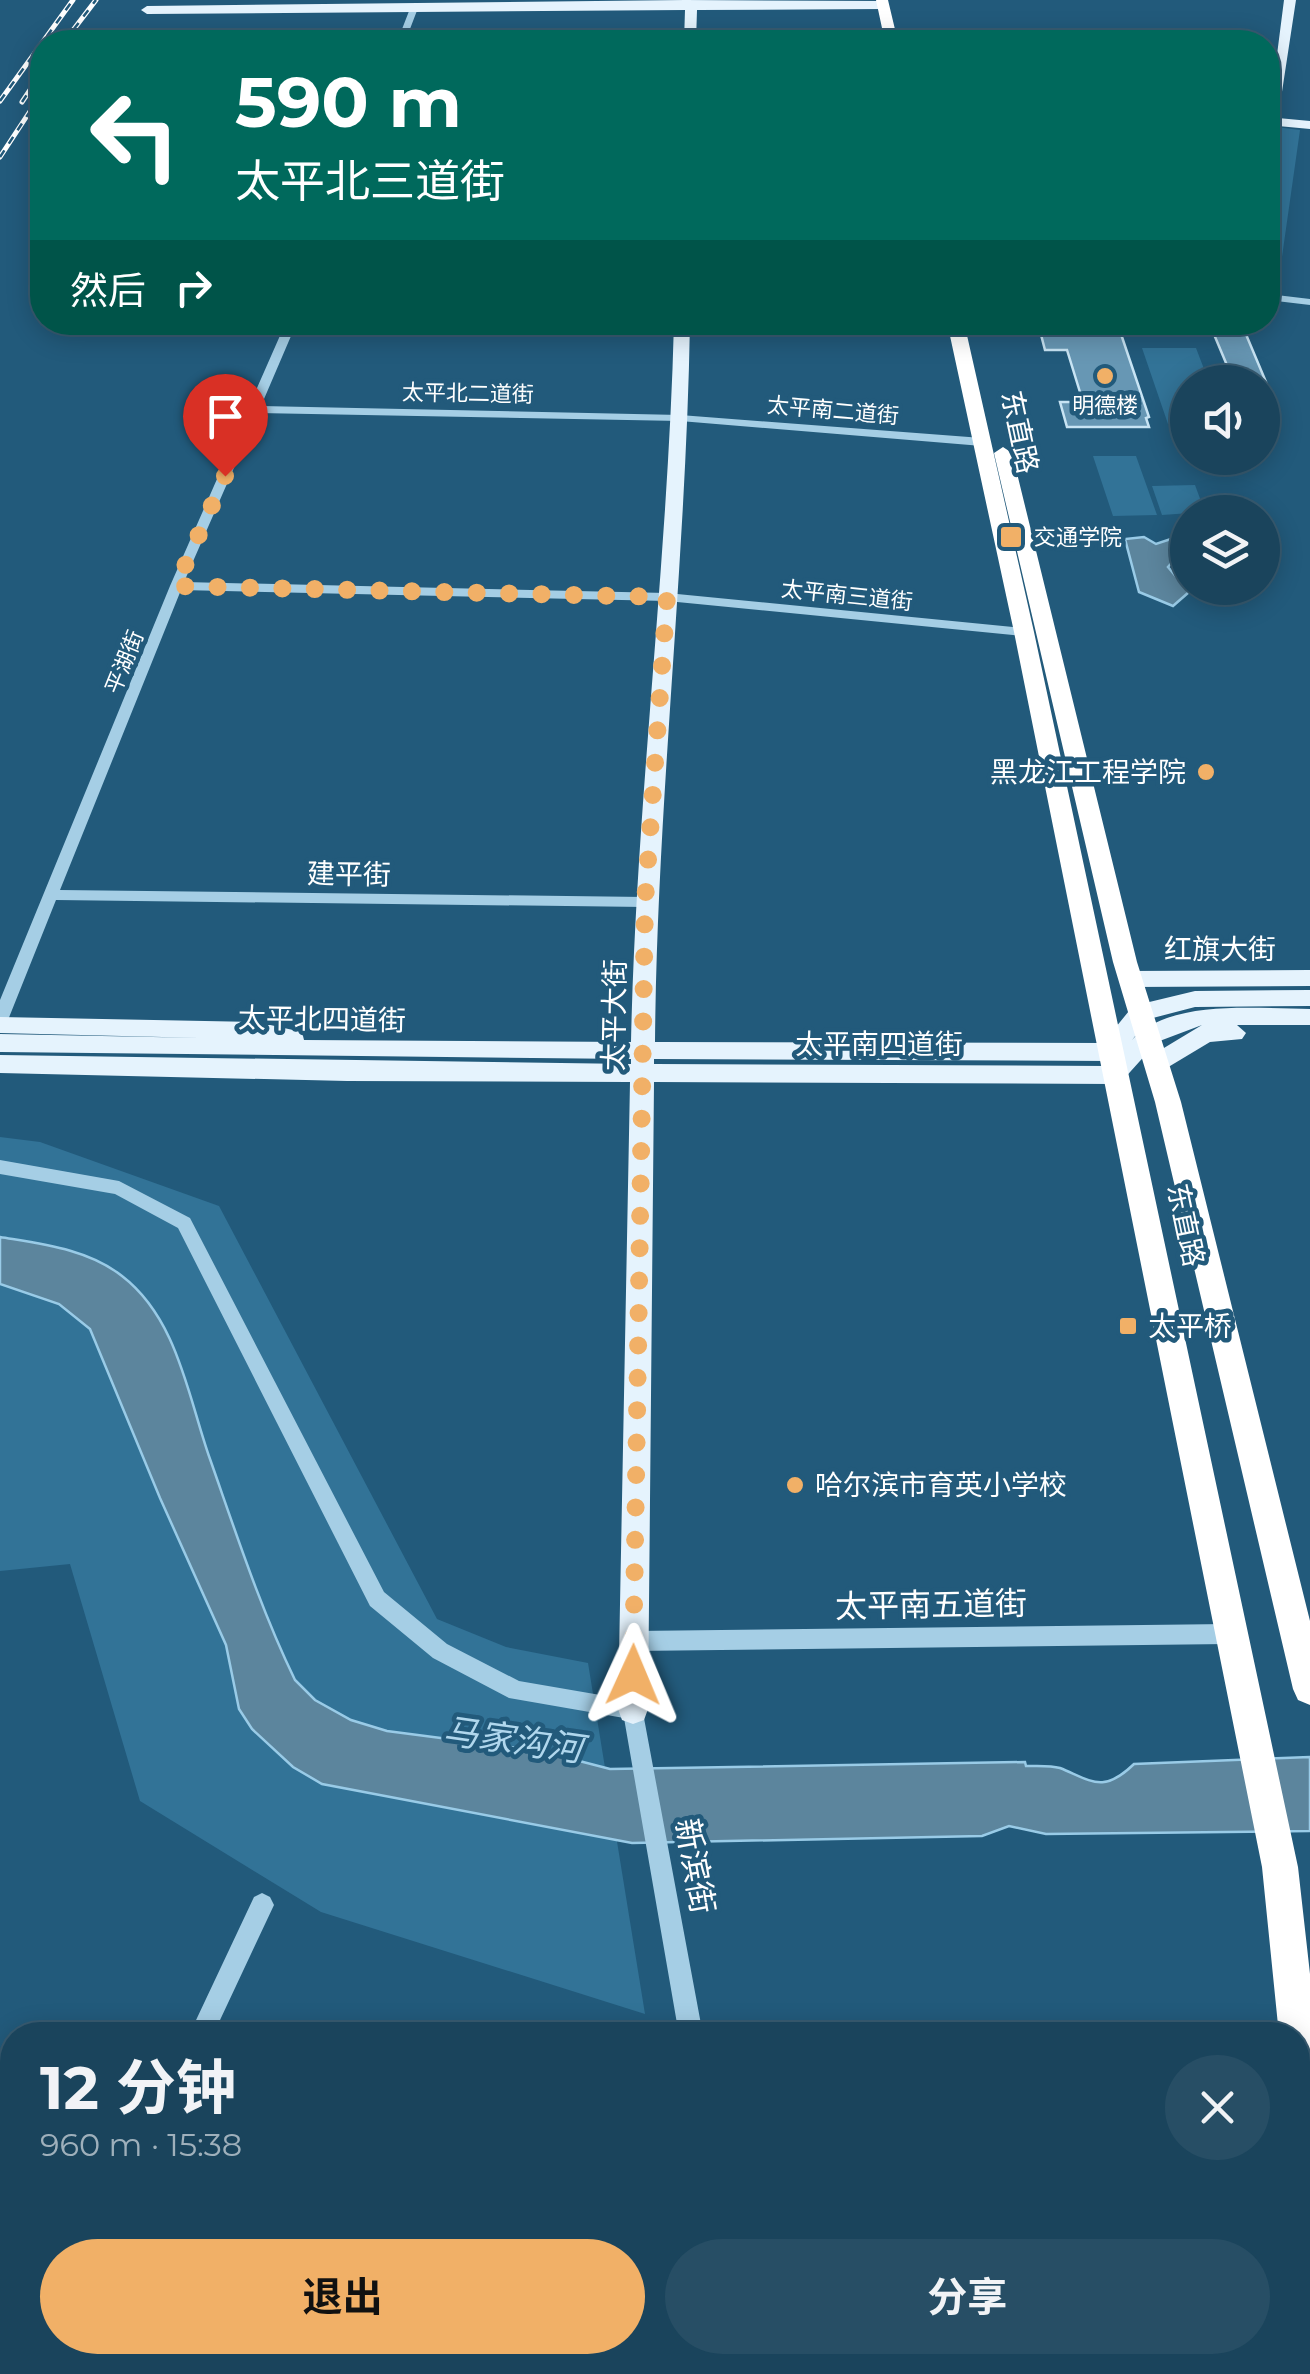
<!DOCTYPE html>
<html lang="zh">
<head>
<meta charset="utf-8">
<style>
	:root { --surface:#1a445c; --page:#274e65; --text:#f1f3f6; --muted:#9fb0bb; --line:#385c72; --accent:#f1b067 }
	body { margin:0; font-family:Montserrat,"Noto Sans SC",sans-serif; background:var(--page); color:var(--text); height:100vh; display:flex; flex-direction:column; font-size:38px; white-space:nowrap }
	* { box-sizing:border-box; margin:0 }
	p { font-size:32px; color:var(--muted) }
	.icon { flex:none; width:55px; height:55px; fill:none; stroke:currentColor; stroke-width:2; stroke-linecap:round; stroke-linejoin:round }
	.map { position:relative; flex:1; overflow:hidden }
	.drawer { position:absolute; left:0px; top:2022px; width:1310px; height:352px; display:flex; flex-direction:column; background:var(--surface); border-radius:40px 40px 0 0; box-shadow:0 5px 25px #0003,0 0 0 2px var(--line) }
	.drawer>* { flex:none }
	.banner { position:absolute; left:30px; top:30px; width:1250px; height:305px; border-radius:40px; box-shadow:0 5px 25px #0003,0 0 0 2px var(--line); background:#00695c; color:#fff; overflow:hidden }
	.controls { position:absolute; left:1170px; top:365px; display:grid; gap:20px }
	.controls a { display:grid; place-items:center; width:110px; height:110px; border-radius:50%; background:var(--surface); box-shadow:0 5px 25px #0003,0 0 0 2px var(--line); font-size:50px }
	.pin { position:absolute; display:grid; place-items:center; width:85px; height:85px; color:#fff; margin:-102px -42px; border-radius:50% 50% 50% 0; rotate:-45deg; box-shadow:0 0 10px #0007 }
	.pin .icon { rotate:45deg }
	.me { position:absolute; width:110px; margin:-55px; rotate:1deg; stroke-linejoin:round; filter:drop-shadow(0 0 8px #0008) }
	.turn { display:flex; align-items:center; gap:35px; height:210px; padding:0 40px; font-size:45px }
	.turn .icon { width:130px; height:130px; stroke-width:2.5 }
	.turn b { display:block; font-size:70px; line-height:85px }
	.then { display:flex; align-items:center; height:95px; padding:0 40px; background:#0003; gap:20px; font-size:38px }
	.round { display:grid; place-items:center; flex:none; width:105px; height:105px; border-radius:52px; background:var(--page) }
	.headline { display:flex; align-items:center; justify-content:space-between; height:170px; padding:0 40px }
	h1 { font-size:60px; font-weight:700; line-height:75px }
	.button { display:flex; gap:20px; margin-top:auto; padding:20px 40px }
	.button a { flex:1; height:115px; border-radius:60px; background:var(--accent); color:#111; font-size:40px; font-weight:700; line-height:115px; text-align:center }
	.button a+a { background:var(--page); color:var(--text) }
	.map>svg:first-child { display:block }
	.green { fill:#327397 }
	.water { fill:#5c859d; stroke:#99cbe7; stroke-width:2.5 }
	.building { fill:#6797b4; stroke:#c8e4f4; stroke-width:2.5 }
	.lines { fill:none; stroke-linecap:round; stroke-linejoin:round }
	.minor { fill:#a5cee5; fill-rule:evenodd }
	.major { fill:#e5f3fd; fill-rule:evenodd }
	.highway { fill:#fff; fill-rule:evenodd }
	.rail-casing { stroke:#fff; stroke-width:5 }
	.rail { stroke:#225a7b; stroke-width:2.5; stroke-dasharray:8; stroke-linecap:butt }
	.route { stroke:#f1b067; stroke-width:18; stroke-dasharray:0 32.4 }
	.poi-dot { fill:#f1b067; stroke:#225a7b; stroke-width:4 }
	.labels { text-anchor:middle; stroke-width:9; stroke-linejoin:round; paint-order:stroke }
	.far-street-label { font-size:22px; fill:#fff; stroke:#225a7b }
	.far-poi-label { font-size:22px; fill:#fff; stroke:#225a7b }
	.street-label { font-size:28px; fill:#fff; stroke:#225a7b }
	.poi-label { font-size:28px; fill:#fff; stroke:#225a7b; text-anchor:start }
	.near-street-label { font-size:32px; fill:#fff; stroke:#225a7b }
	.near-water-label { font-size:35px; font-style:italic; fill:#b0d7ed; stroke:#225a7b }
</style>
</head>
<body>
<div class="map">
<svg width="1310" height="2374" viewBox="0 0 1310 2374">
	<rect width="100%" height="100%" fill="#225a7b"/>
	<!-- green -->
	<path class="green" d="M1268,126L1300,130L1277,292H1268Z
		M1142,348H1196L1209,382H1188L1187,425L1168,424Z
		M1093,456H1136L1157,515L1113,516Z
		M1195,485L1205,512L1162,515L1152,486Z
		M0,1137L40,1142L219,1206L437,1619L506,1647L588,1663L645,2014L321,1912L140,1801L70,1564L0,1571Z"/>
	<!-- water -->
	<path class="water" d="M1144,537L1156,544L1177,537L1187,545L1168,567L1189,592L1173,606L1139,592L1125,539Z
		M0,1237C42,1244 88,1249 122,1276C178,1319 188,1397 210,1459C236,1533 261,1610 295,1680L315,1700L351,1720L387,1731L541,1751L610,1769L1025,1762L1026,1766C1036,1766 1050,1765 1060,1768C1092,1781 1103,1794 1134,1764L1310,1757V1831L1046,1834L1009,1826L982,1836L632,1843L322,1784L293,1767L252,1729L239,1709L226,1645L160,1498L90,1329L59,1304L0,1284Z"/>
	<!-- building -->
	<path class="building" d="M1039,327L1115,329L1122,337L1149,417L1146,418L1149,427H1067L1060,402H1083L1067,350H1045Z
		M1213,332H1245L1266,382H1234Z"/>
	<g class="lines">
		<!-- minor -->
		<path class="minor" d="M411,6L418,8L405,42H397Z
			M1268,294L1310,299V305L1268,300Z
			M286,322H297L261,406L680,415L982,438L988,442L982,446L680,421L258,413L184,582L667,593L1024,628L1031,632L1024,636L667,601L181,590L60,890L645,897L653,902L645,907L56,900L8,1020L0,1026V1000L170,586Z
			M0,1160L119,1181L190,1218L384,1592L447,1644L519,1681L641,1702L703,2035H679L624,1718L509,1698L433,1658L370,1606L178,1228L115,1194L0,1174Z
			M1228,1624L1235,1627L1238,1634L1235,1641L1228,1644L634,1651L627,1648L623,1641L627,1634L634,1631Z
			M262,1893L270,1897L274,1905L213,2035H189L254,1897Z
			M35,2362H62L57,2374H31Z
			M706,2362H732V2374H706Z"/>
		<!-- major -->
		<path class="major" d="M685,0L883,1L889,5L883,9L697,10L696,42H684L685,10L147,14L141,10L147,6Z
			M1284,0H1296L1278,118L1310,121V129L1268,125Z
			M674,322H690C686,563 657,802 655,1042L1103,1043L1133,1006L1141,1004L1195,991L1310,990V1006L1195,1007L1149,1019L1132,1040C1170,998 1258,1009 1310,1009V1025H1237L1246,1033L1242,1039L1210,1042L1165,1069H1149L1145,1063L1149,1057L1202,1025L1157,1042L1122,1081L1114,1084L654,1082L648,1709L644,1720L633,1724L622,1720L618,1709L630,1082L347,1081L0,1073V1055L631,1064V1059L0,1052V1034L203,1038L0,1033V1017L257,1022L302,1032L304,1040L631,1042C636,802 668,563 674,322ZM654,1059L1109,1061L1114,1059L1108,1066L654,1064Z
			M1310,970V986L1131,987L1120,979L1131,971Z"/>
		<!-- highway -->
		<path class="highway" d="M876,0H888L898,42H885Z
			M947,322H964L1034,632L1298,1867L1310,1974V2168L1298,2162V2035H1279L1262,1867L1014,632Z
			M1003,447L1012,453L1137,962L1181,1102L1310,1621V1705L1298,1700L1293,1689L1155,1102L1113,962L994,453Z
			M1310,2225V2288L1298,2293V2230Z
			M1236,2362H1279L1274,2374H1231Z"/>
		<!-- rail casing -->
		<g class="rail-casing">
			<path id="rail" d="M64,42L96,0
				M0,101L73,0
				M22,102L42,72
				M0,157L42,93"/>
		</g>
		<!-- rail -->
		<use href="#rail" class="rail"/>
	</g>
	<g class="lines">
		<!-- route -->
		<path class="route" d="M225,476L176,586L667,597L645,902L633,1675"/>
	</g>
	<!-- markers -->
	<g class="poi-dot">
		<circle cx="1105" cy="376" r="10"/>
		<rect x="999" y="525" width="24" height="24" rx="5"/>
		<circle cx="1206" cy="772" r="10"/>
		<rect x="1118" y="1316" width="20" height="20" rx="5"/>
		<circle cx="795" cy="1485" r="10"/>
	</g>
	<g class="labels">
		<!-- far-street labels -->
		<g class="far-street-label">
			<text transform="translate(468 393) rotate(1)" y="8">太平北二道街</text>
			<text transform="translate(833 410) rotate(5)" y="8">太平南二道街</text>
			<text transform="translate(847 595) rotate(6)" y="8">太平南三道街</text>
			<text transform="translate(124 662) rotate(-68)" y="8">平湖街</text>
		</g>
		<!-- far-poi labels -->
		<g class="far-poi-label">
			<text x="1105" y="413">明德楼</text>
			<text x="1034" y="545" text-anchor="start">交通学院</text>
		</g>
		<!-- street labels -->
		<g class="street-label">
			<text transform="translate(1020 432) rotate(78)" y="10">东直路</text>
			<text transform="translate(349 874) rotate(1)" y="10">建平街</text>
			<text x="1220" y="959">红旗大街</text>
			<text transform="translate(614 1015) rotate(-89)" y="10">太平大街</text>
			<text transform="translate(322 1019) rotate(1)" y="10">太平北四道街</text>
			<text x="879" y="1054">太平南四道街</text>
			<text transform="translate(1186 1225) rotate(78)" y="10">东直路</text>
		</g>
		<!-- poi labels -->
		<g class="poi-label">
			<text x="1186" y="782" text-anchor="end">黑龙江工程学院</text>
			<text x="1148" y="1336">太平桥</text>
			<text x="815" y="1495">哈尔滨市育英小学校</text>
		</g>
		<!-- near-street labels -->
		<g class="near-street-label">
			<text transform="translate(931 1605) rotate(-1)" y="11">太平南五道街</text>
			<text transform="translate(695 1866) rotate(80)" y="11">新滨街</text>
		</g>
		<!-- near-water labels -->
		<g class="near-water-label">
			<text transform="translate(513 1740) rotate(8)" y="12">马家沟河</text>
		</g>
	</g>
</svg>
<div class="controls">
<a><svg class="icon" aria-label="sound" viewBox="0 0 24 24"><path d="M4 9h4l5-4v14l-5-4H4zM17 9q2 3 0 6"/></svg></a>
<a><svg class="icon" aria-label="layers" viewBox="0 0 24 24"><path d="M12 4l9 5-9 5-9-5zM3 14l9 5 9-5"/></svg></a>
</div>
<div class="pin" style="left:225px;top:476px;background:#d93025"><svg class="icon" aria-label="arrive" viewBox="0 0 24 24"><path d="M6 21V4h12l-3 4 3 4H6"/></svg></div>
<svg class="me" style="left:633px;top:1675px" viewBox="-20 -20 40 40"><path d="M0-17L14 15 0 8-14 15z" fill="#f1b067" stroke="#fff" stroke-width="4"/></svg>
<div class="banner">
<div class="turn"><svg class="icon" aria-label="left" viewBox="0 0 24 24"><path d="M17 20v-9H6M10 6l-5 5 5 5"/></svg><div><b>590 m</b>太平北三道街</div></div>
<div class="then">然后<svg class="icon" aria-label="right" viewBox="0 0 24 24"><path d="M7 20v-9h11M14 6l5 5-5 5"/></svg></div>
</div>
<section class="drawer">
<div class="headline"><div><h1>12 分钟</h1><p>960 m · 15:38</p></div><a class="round"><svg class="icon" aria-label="close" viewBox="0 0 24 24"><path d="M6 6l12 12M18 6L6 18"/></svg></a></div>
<div class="button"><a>退出</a><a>分享</a></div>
</section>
</div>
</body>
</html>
